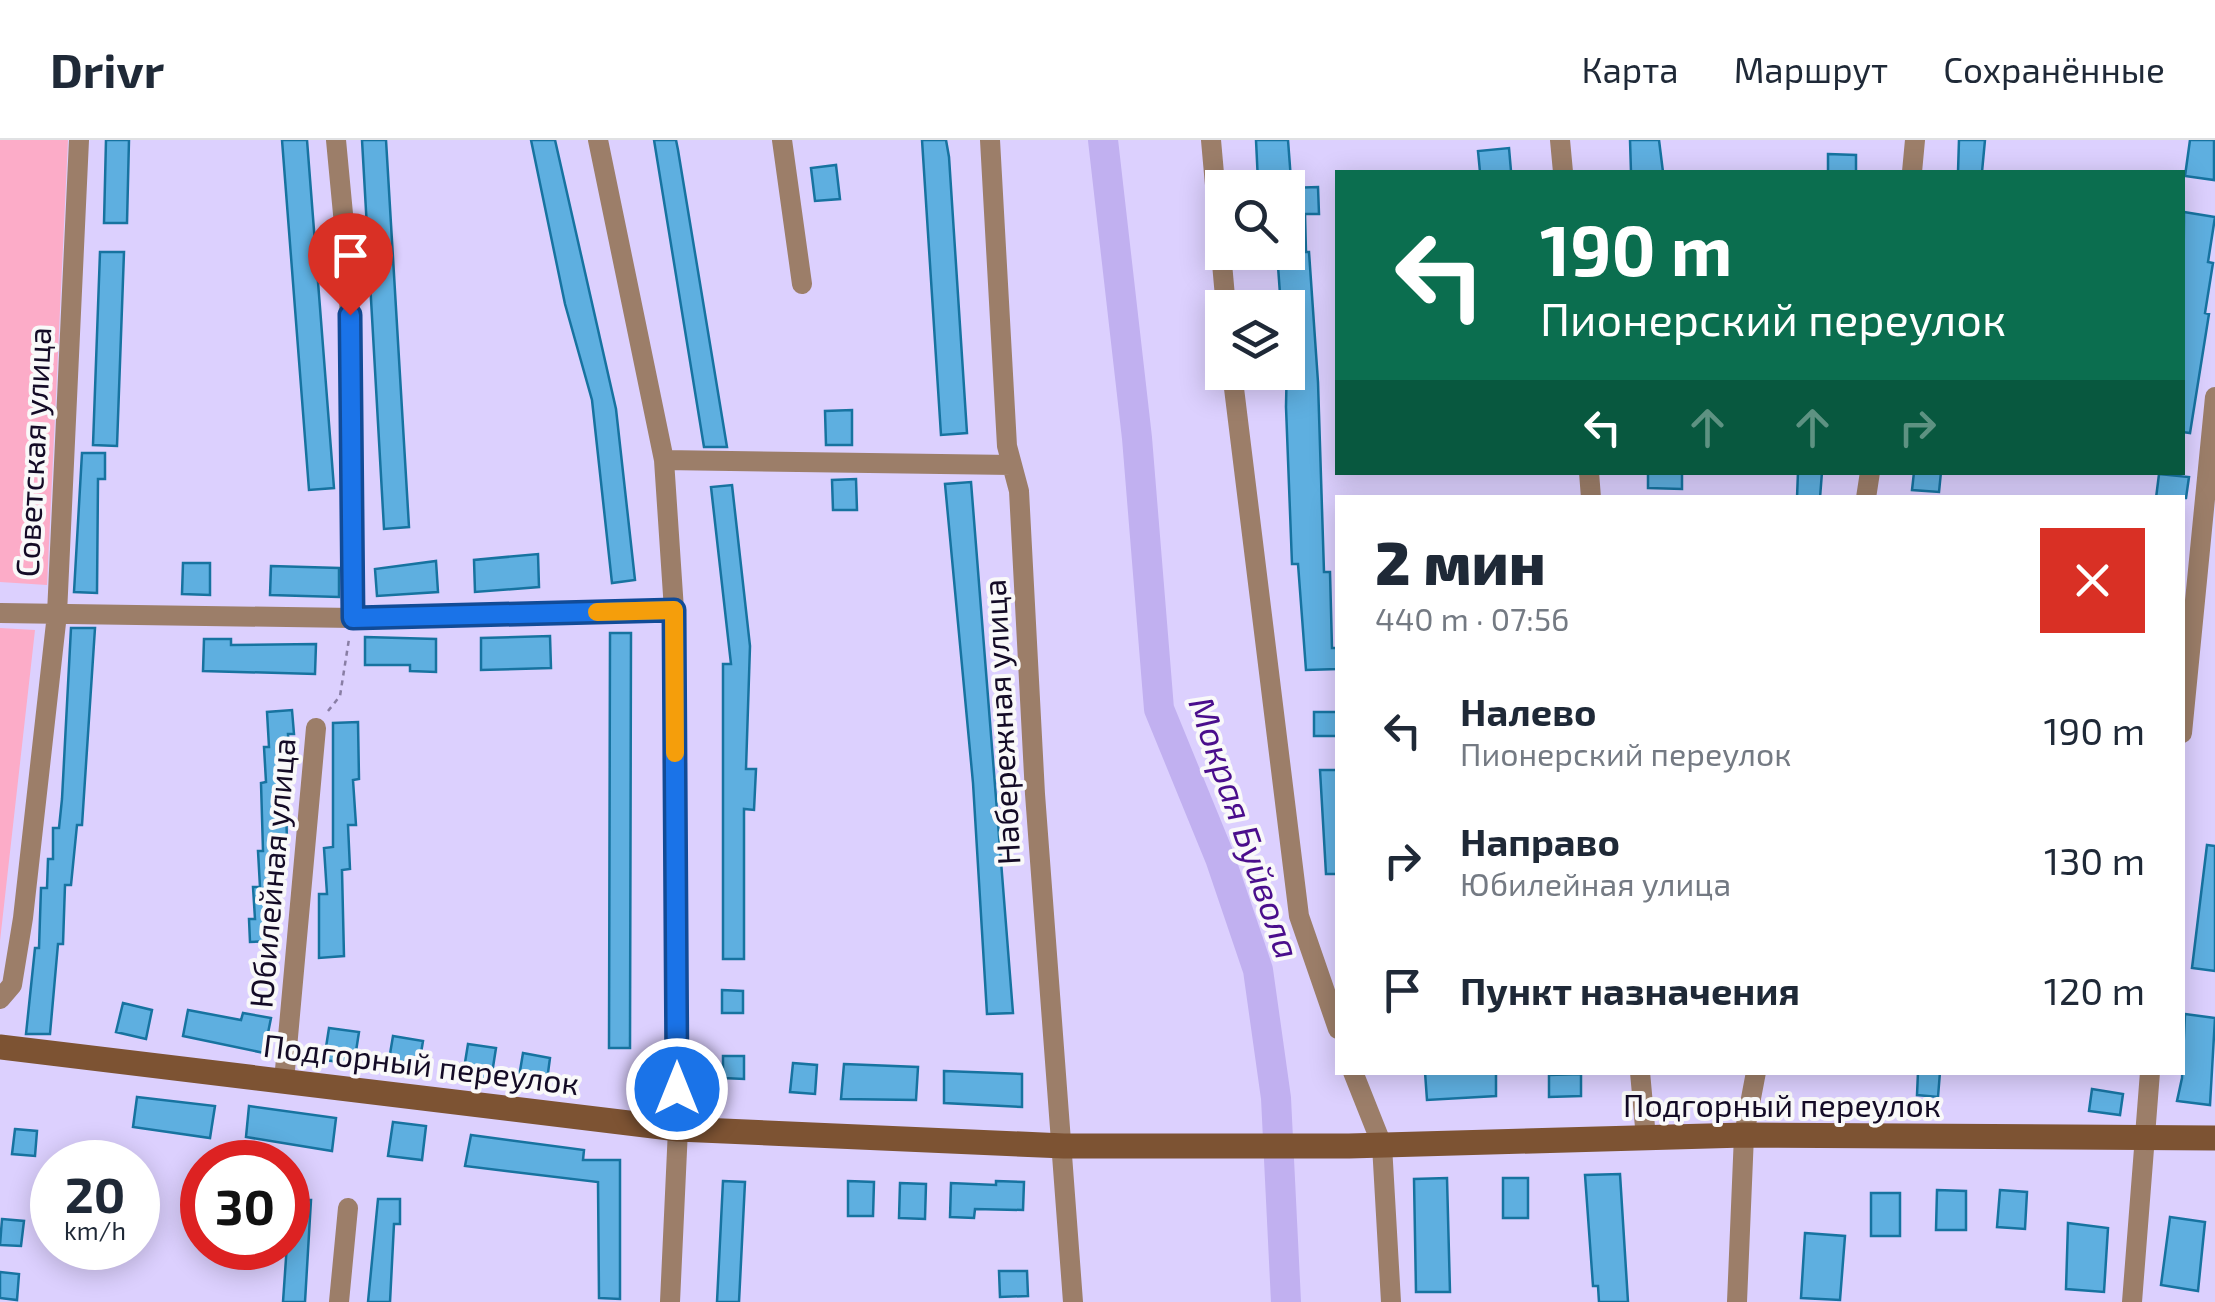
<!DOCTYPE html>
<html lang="ru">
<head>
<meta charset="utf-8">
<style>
	:root { --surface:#fff; --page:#f2f2f3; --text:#1f2937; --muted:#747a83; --line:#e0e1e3 }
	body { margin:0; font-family:"Exo 2",sans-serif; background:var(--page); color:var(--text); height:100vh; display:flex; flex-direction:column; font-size:38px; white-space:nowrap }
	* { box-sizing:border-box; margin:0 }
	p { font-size:32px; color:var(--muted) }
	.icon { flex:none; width:55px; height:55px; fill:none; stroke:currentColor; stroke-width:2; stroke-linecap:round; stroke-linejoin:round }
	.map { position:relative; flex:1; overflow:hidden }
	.drawer { position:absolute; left:1335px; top:355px; width:850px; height:580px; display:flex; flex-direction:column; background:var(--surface); border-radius:0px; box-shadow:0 5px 25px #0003 }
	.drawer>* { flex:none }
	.top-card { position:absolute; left:1335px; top:30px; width:850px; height:305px; border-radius:0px; box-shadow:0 5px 25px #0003; background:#0b6e4f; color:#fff; overflow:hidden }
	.fabs { position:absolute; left:1205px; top:30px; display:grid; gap:20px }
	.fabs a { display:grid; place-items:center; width:100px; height:100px; border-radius:0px; background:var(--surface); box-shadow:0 5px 25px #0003; font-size:50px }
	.speed { position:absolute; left:30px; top:1000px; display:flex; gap:20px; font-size:50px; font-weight:700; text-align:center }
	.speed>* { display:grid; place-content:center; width:130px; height:130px; border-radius:50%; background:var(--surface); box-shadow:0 5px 25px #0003; line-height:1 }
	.speed small { font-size:25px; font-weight:400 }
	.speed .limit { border:15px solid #d22; background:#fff; color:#111 }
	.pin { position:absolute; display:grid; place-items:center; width:85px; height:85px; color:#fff; margin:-102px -42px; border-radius:50% 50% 50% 0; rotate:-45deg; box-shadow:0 0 10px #0007 }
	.pin .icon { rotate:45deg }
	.me { position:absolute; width:110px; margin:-55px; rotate:0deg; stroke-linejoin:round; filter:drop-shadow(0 0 8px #0008) }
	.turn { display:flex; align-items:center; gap:35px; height:210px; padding:0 40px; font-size:45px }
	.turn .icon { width:130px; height:130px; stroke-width:2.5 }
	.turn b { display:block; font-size:70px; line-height:85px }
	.lanes { display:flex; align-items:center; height:95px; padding:0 40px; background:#0003; justify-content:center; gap:50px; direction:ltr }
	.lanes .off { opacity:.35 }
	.round { display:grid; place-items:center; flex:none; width:105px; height:105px; border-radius:0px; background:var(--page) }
	.headline { display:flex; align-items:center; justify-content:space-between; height:170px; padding:0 40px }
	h1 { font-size:60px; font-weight:800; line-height:75px }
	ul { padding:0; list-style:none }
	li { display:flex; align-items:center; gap:30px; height:130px; padding:0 40px }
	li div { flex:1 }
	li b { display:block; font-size:38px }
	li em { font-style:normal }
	header { display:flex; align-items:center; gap:60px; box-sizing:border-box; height:140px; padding:0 50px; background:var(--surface); border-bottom:2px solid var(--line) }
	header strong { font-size:48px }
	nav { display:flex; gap:55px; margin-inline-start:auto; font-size:35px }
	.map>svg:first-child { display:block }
	.green { fill:#fcacc8 }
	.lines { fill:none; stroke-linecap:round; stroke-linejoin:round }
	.river { stroke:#c1b0f0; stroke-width:30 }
	.building { fill:#5eafe0; stroke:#1773a0; stroke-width:2.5 }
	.path { stroke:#897ea4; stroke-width:2.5; stroke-dasharray:5 5; stroke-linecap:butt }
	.street { stroke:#9c7e69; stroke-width:20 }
	.secondary { stroke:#7d5333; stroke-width:25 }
	.route-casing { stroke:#114b97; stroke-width:25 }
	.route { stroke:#1a73e8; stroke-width:18 }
	.slow { stroke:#f59e0b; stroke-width:18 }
	.labels { text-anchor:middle; stroke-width:8; stroke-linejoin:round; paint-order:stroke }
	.street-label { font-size:32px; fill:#140b26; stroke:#f9f9f9 }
	.water-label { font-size:35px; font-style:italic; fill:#4a0e8c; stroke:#f9f9f9 }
</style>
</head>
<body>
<header>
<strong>Drivr</strong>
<nav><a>Карта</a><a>Маршрут</a><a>Сохранённые</a></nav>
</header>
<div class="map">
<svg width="2215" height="1162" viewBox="0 0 2215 1162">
	<rect width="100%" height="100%" fill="#dcd0fe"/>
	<!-- green -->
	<path class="green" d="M0,0H68L47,445L0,442Z
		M0,488L35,490L0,801Z"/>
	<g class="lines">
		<!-- river -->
		<path class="river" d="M1103,0L1137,298L1159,569L1220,718L1258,830L1276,958L1286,1162"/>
	</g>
	<!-- building -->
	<path class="building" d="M106,0H129L127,83H104Z
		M282,0H307L334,348L309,350Z
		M362,0H386L409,387L384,389Z
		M531,0H555L616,269L635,440L612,443L592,260L565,164Z
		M654,0H676L678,10L727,307H704Z
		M922,0H946L949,17L967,293L941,295Z
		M1256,0H1288L1291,40L1258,42Z
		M1630,0H1659L1663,32H1631Z
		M1959,0H1985L1982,32H1958Z
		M2190,0H2214V40L2185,36Z
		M1509,8L1511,31L1480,32L1478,11Z
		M1828,14L1856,15V32H1828Z
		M836,25L840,59L815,61L811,28Z
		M1318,47L1319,74H1305L1306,112H1309L1318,242L1324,432H1330L1332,508H1338V529L1306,530L1298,424H1292L1286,267L1288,168H1281L1277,112H1288V48Z
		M2184,72L2215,77L2208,122L2213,123L2205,173L2209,174L2190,293L2182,292Z
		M100,112H124L117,306L93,305Z
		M852,270V305H826L825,271Z
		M82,313H105V339H98L97,453L74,452Z
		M1648,332H1682V349L1648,348Z
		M1798,332H1822L1820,358H1797Z
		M1914,332H1941L1939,352L1912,350Z
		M2159,334L2189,337L2186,358H2156Z
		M856,339L857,370H833L832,340Z
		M971,342L1013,873L987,874L973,643L945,344Z
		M732,345L750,506L746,629H756L754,670L744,669V819H723V524H731L711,347Z
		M538,414L539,447L475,452L474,420Z
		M436,421L438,452L377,456L375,429Z
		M183,423H210V455L182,454Z
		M271,426L339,428V457L270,455Z
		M71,488H95L82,685H77L71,745H65L63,804H58L50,894H26L35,808H39L41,748H47L48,719H53V688H59L62,659Z
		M610,493H631L630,908H609Z
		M550,496L551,528L481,530V498Z
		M365,497L436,499V532L410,531V525H365Z
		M204,499H231V505L316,504L315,534L203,531Z
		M292,570L294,594H288L290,629H285L287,701H282L284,733H277L275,801L250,802L249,779H255L253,747H260L258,711H263L261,643L266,642L264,607H269L267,572Z
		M1314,572H1338V596H1314Z
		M358,582L359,639L353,640L356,685H348L350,729L342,730L344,816L319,818V754H327L324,708L333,707V583Z
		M1320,630H1338V734H1326Z
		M2207,705L2215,706V831L2192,828Z
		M722,850L743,851V873H722Z
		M123,863L152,870L146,899L116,892Z
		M188,870L241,880L243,873L271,878L264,913L183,896Z
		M2185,874L2215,878L2210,965L2177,961L2182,938Z
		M329,888L359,892L354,924L324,920Z
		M393,896L423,901L418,931L388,926Z
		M468,904L496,908L491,940L463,935Z
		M523,913L550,918L546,948L518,943Z
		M723,916H744V939L723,938Z
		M793,923L817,925L815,954L790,952Z
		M844,924L918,927L916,960L841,959Z
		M944,931L1022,934V967L944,963Z
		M1425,932H1496V956L1427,960Z
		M1918,932H1940L1938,957L1917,955Z
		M1581,934V956L1549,957V935Z
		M2092,949L2123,954L2120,975L2089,971Z
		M137,957L215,966L210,998L133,987Z
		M249,966L336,978L332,1011L246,997Z
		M393,982L426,986L422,1020L388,1016Z
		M15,989L37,991L35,1016L12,1014Z
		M471,995L584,1010L583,1020H620V1159L599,1158L598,1042L465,1026Z
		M1620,1034L1628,1162H1599L1598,1146H1593L1585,1035Z
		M1447,1038L1450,1152H1416L1414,1039Z
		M1503,1038H1528V1078H1503Z
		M723,1041L745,1042L739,1162H717Z
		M848,1041L874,1042L873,1076H848Z
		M996,1041L1024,1042L1023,1070L975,1069L974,1078L950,1077L951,1043L996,1045Z
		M900,1043L926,1044L925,1079L899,1078Z
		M1937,1050L1966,1051V1090H1936Z
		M2000,1050L2027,1052L2025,1089L1997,1087Z
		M1871,1053H1900V1096H1871Z
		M378,1059H400V1084H394L390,1162H368Z
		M290,1060H311L305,1162H283Z
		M2170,1077L2205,1082L2198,1151L2161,1145Z
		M2,1079L24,1081L21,1106L0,1105Z
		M2068,1083L2108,1088L2104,1152L2066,1149Z
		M1805,1093L1845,1096L1840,1160L1801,1158Z
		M999,1131H1027L1028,1156L1000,1157Z
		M0,1132L19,1134L17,1160L0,1158Z"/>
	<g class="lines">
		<!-- path -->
		<path class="path" d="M328,571L340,556L349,499"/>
		<!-- street -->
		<path class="street" d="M336,0L349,137L353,478
			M598,0L664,320L674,470L678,989L670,1162
			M782,0L802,144
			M990,0L1007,306L1019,351L1035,654L1073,1162
			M1211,0L1226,168
			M1560,0L1563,32
			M1912,32L1915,0
			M1232,232L1299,776L1338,889
			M664,320L1012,325
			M1589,332L1591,358
			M1866,358L1870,332
			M0,473L353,478L674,470
			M2182,593L2215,257
			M0,859L12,845L23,778L57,474L79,0
			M1353,932L1382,1005L1391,1162
			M1640,932L1646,998
			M284,941L316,588
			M339,1162L348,1068
			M1737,1162L1744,995L1756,932
			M2132,1162L2150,932"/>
		<!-- secondary -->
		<path class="secondary" d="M0,907L678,989L1064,1006H1349L1744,995L2215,998"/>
	</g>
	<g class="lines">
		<!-- route casing -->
		<g class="route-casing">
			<path id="route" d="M350,175L353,478L674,470L677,949"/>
		</g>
		<!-- route -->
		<use href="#route" class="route"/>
		<!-- slow -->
		<path class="slow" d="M597,472L674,470L675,613"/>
	</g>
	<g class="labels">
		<!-- street labels -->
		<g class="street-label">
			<text transform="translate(34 312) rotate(-87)" y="11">Советская улица</text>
			<text transform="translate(1002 582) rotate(-93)" y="11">Набережная улица</text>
			<text transform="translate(273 733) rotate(-85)" y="11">Юбилейная улица</text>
			<text transform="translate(421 925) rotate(7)" y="11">Подгорный переулок</text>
			<text x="1782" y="977">Подгорный переулок</text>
		</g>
		<!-- water labels -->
		<g class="water-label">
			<text transform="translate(1244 688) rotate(71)" y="12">Мокрая Буйвола</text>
		</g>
	</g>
</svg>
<div class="fabs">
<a><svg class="icon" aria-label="search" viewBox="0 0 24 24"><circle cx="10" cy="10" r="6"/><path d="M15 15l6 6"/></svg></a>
<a><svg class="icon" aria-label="layers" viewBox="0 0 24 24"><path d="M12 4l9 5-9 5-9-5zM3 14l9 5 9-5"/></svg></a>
</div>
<div class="speed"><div>20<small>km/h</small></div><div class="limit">30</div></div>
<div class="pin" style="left:350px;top:175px;background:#d93025"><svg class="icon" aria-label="arrive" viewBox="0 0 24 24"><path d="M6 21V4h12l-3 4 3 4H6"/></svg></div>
<svg class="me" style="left:677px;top:949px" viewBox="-20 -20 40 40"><circle r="17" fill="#1a73e8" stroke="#fff" stroke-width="3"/><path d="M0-11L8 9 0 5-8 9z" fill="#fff"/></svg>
<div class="top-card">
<div class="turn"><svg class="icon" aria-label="left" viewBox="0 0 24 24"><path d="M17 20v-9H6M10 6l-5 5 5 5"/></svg><div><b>190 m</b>Пионерский переулок</div></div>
<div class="lanes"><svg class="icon" aria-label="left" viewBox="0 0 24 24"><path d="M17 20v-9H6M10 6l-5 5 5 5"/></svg><svg class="icon off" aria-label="ahead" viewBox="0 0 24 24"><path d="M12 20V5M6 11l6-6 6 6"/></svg><svg class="icon off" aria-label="ahead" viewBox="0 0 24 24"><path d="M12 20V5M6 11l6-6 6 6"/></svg><svg class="icon off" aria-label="right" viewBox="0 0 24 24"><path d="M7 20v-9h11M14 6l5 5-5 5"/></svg></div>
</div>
<section class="drawer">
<div class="headline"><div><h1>2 мин</h1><p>440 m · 07:56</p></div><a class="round" style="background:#d93025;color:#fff"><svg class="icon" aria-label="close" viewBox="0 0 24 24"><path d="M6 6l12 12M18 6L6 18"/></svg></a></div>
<ul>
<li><svg class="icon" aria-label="left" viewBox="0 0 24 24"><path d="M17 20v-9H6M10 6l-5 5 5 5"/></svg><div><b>Налево</b><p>Пионерский переулок</p></div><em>190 m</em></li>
<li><svg class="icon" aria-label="right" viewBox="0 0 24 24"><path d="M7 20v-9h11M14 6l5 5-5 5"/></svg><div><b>Направо</b><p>Юбилейная улица</p></div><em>130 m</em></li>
<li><svg class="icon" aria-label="arrive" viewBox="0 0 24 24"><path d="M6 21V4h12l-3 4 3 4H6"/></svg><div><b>Пункт назначения</b></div><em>120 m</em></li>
</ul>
</section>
</div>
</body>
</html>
